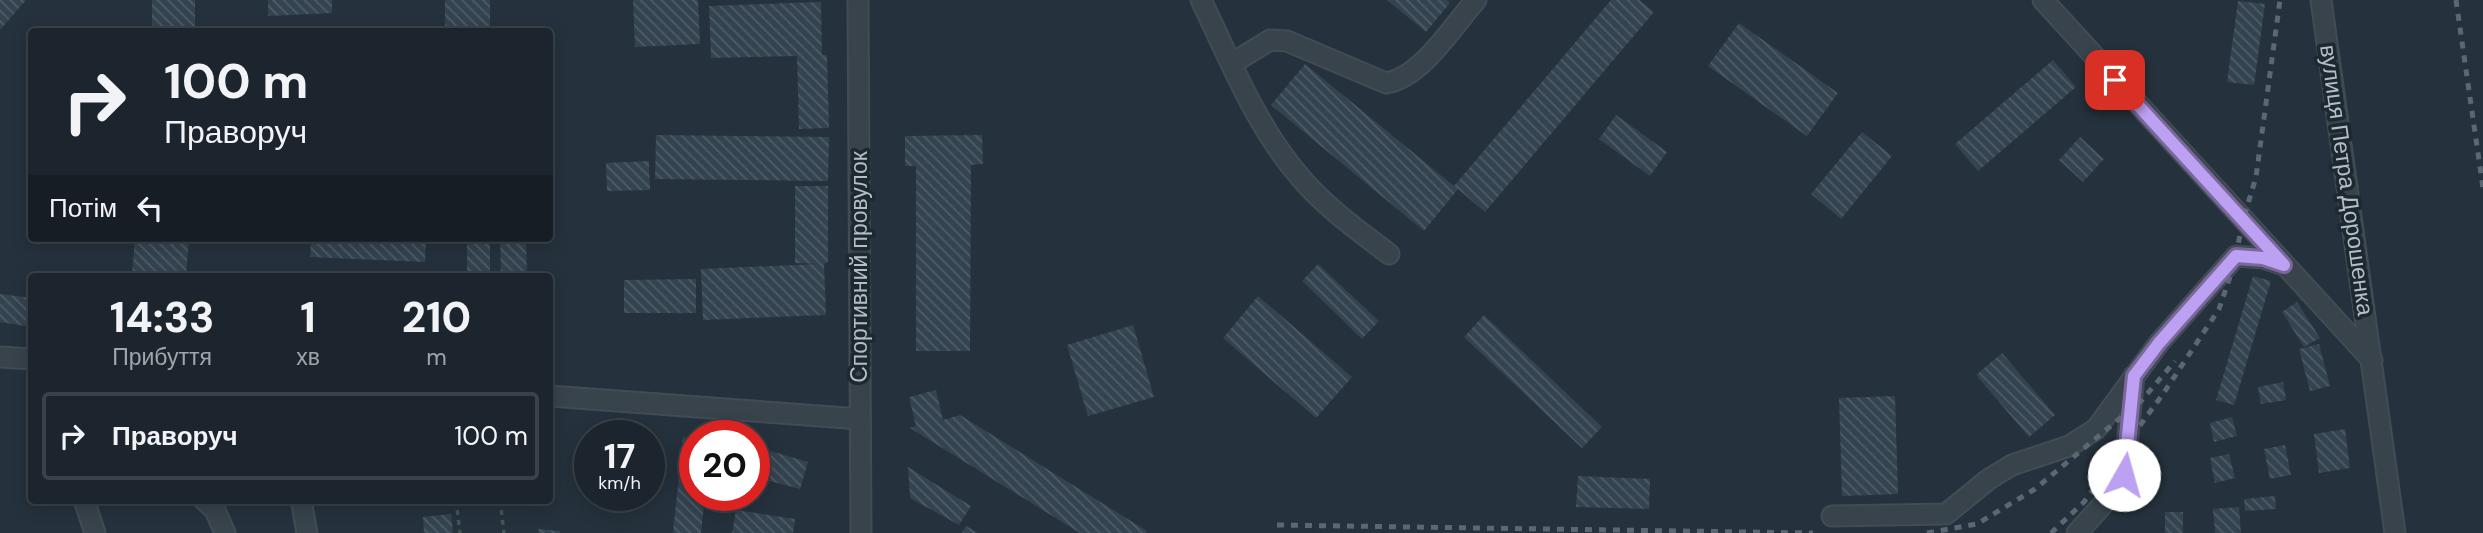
<!DOCTYPE html>
<html lang="uk">
<head>
<meta charset="utf-8">
<style>
	:root { --surface:#1c252d; --page:#252d35; --text:#f1f3f6; --muted:#a0a5aa; --line:#3a4249 }
	body { margin:0; font-family:"DM Sans",sans-serif; background:var(--page); color:var(--text); height:100vh; display:flex; flex-direction:column; font-size:26px; white-space:nowrap }
	* { box-sizing:border-box; margin:0 }
	p { font-size:23px; color:var(--muted) }
	.icon { flex:none; width:38px; height:38px; fill:none; stroke:currentColor; stroke-width:2; stroke-linecap:round; stroke-linejoin:round }
	.map { position:relative; flex:1; overflow:hidden }
	.details { position:absolute; left:28px; top:273px; width:525px; height:231px; display:flex; flex-direction:column; background:var(--surface); border-radius:7px; box-shadow:0 4px 18px #0003,0 0 0 2px var(--line) }
	.details>* { flex:none }
	.top-card { position:absolute; left:28px; top:28px; width:525px; height:214px; border-radius:7px; box-shadow:0 4px 18px #0003,0 0 0 2px var(--line); background:#1c252d; color:var(--text); overflow:hidden }
	.speed { position:absolute; left:574px; top:420px; display:flex; gap:14px; font-size:35px; font-weight:700; text-align:center }
	.speed>* { display:grid; place-content:center; width:91px; height:91px; border-radius:50%; background:var(--surface); box-shadow:0 4px 18px #0003,0 0 0 2px var(--line); line-height:1 }
	.speed small { font-size:18px; font-weight:400 }
	.speed .limit { border:10px solid #d22; background:#fff; color:#111 }
	.pin { position:absolute; display:grid; place-items:center; width:60px; height:60px; color:#fff; margin:-30px; border-radius:14px; box-shadow:0 4px 10px #0006 }
	.me { position:absolute; width:77px; margin:-38px; rotate:7deg; stroke-linejoin:round; filter:drop-shadow(0 0 5px #0008) }
	.turn { display:flex; align-items:center; gap:24px; height:147px; padding:0 21px; font-size:32px }
	.turn .icon { width:91px; height:91px; stroke-width:2.5 }
	.turn b { display:block; font-size:49px; line-height:60px }
	.then { display:flex; align-items:center; height:66px; padding:0 21px; background:#0003; gap:14px; font-size:26px }
	.eta { display:flex; justify-content:space-evenly; align-items:center; height:119px; text-align:center }
	.eta b { font-size:42px; font-weight:800; line-height:49px }
	ul { padding:0; list-style:none }
	li { display:flex; align-items:center; gap:21px; height:88px; margin:0 14px 10px; padding:0 7px; border:4px solid var(--line); border-radius:7px }
	li div { flex:1 }
	li b { display:block; font-size:26px }
	li em { font-style:normal }
	.map>svg:first-child { display:block }
	.building { fill:url(#building-back-hatch) }
	.lines { fill:none; stroke-linecap:round; stroke-linejoin:round }
	.minor-casing { stroke:#414c55; stroke-width:23 }
	.path { stroke:#405554; stroke-width:3.5; stroke-dasharray:5 5; stroke-linecap:butt }
	.minor { stroke:#38434c; stroke-width:19 }
	.rail { stroke:#5b6773; stroke-width:5; stroke-dasharray:7 7; stroke-linecap:butt }
	.route-casing { stroke:#7a689d; stroke-width:18 }
	.route { stroke:#bca0f2; stroke-width:12 }
	.labels { text-anchor:middle; stroke-width:7; stroke-linejoin:round; paint-order:stroke }
	.street-label { font-size:23px; fill:#b4bec7; stroke:#1d2831 }
</style>
</head>
<body>
<div class="map">
<svg width="2483" height="533" viewBox="0 0 2483 533">
	<defs>
		<pattern id="building-back-hatch" width="6" height="6" patternUnits="userSpaceOnUse" patternTransform="scale(1.75)"><rect width="6" height="6" fill="#344350"/><path d="M-1 5l2 2M0 0l6 6M5-1l2 2" fill="none" stroke="#4f5c68"/></pattern>
	</defs>
	<rect width="100%" height="100%" fill="#25313c"/>
	<!-- building -->
	<path class="building" d="M0,0H26L0,30Z
		M152,0H195V32H152Z
		M268,0H332V13L268,16Z
		M445,0H490V32H445Z
		M633,0H698L700,44L635,47Z
		M1387,0H1446L1450,3L1426,32Z
		M1611,0H1639L1654,12L1485,212L1458,189L1424,231L1271,105L1305,64L1454,186Z
		M2238,1L2265,4L2254,85L2227,82Z
		M821,2L822,55H827L829,128L799,129L797,56L711,58L709,6Z
		M1739,23L1838,93L1807,136L1708,66Z
		M2053,60L2076,87L1978,171L1955,144Z
		M1616,115L1667,152L1650,176L1599,139Z
		M1862,132L1892,156L1841,219L1811,194Z
		M656,135L829,137L828,181L655,179Z
		M982,135L983,164L971,165L970,351H916V166H905V136Z
		M2080,137L2104,159L2083,182L2059,160Z
		M649,161L650,190L607,191L606,163Z
		M795,186H828V262L824,264L826,315L703,320L701,269L819,264L795,263Z
		M135,238H189L186,276H132Z
		M311,238H426L425,262L310,257Z
		M467,238H490V276H467Z
		M500,238H526L527,276H501Z
		M1318,264L1379,321L1362,339L1302,281Z
		M2253,276L2271,281L2234,405L2216,400Z
		M696,279V313H624V280Z
		M0,294L32,298V327L0,322Z
		M1258,296L1352,377L1316,418L1223,338Z
		M2297,302L2320,338L2304,347L2282,312Z
		M1484,315L1602,427L1582,448L1464,337Z
		M1133,325L1154,397L1088,416L1067,345Z
		M2319,344L2330,386L2310,391L2299,349Z
		M2002,353L2055,415L2029,437L1976,375Z
		M2283,382L2286,400L2261,404L2258,387Z
		M936,390L943,420L960,415L1147,531L1146,533H1080L910,428L916,426L909,397Z
		M1895,396L1898,494L1842,496L1839,398Z
		M2232,417L2237,436L2214,442L2210,423Z
		M2345,429L2350,468L2319,473L2314,434Z
		M683,437L695,438V495H705L701,533H673Z
		M2285,445L2291,475L2270,479L2264,449Z
		M757,447L808,462L800,489L754,477Z
		M2229,454L2235,478L2215,483L2210,458Z
		M908,467L971,506L959,525L910,498Z
		M1578,476L1650,479L1649,509L1576,507Z
		M2275,496L2276,509L2245,511L2244,499Z
		M2239,507L2241,533H2215L2213,509Z
		M736,510L795,519L793,533H732Z
		M2165,512H2183V533H2165Z
		M451,514L453,533H424L423,517Z
		M966,526L978,533H962Z
		M538,529L560,531V533H538Z"/>
	<g class="lines">
		<!-- minor casing -->
		<g class="minor-casing">
			<path id="minor" d="M858,0L861,533
				M1201,0C1230,60 1256,126 1300,177C1325,207 1358,230 1389,254
				M2043,0L2372,360
				M2321,0L2395,533
				M1231,64L1270,40L1287,41L1386,83C1421,78 1453,26 1476,0
				M0,357L32,359
				M550,396L860,419
				M84,500L95,533
				M204,500L215,510L225,533
				M301,500L307,533
				M1832,516L1946,514L1989,479L2012,465L2069,446L2096,429L2159,343L2236,256L2263,258L2284,265
				M2077,533L2116,490L2124,475L2134,376"/>
		</g>
		<!-- path -->
		<path class="path" d="M456,500L460,533
			M500,500L504,533"/>
		<!-- minor -->
		<use href="#minor" class="minor"/>
		<!-- rail -->
		<path class="rail" d="M2456,0L2483,188
			M1277,525L1813,533
			M1927,533L1977,524L2035,489L2142,400L2175,361
			M2051,533L2084,502L2163,394L2219,309L2234,265L2243,220L2256,177L2280,0"/>
	</g>
	<g class="lines">
		<!-- route casing -->
		<g class="route-casing">
			<path id="route" d="M2115,80L2284,265L2263,258L2236,256L2159,343L2134,376L2124,475"/>
		</g>
		<!-- route -->
		<use href="#route" class="route"/>
	</g>
	<g class="labels">
		<!-- street labels -->
		<g class="street-label">
			<text transform="translate(2347 180) rotate(82)" y="8">вулиця Петра Дорошенка</text>
			<text transform="translate(859 267) rotate(-90)" y="8">Спортивний провулок</text>
		</g>
	</g>
</svg>
<div class="speed"><div>17<small>km/h</small></div><div class="limit">20</div></div>
<div class="pin" style="left:2115px;top:80px;background:#d93025"><svg class="icon" aria-label="arrive" viewBox="0 0 24 24"><path d="M6 21V4h12l-3 4 3 4H6"/></svg></div>
<svg class="me" style="left:2124px;top:475px" viewBox="-20 -20 40 40"><circle r="19" fill="#fff"/><path d="M0-13L10 11 0 6-10 11z" fill="#bca0f2"/></svg>
<div class="top-card">
<div class="turn"><svg class="icon" aria-label="right" viewBox="0 0 24 24"><path d="M7 20v-9h11M14 6l5 5-5 5"/></svg><div><b>100 m</b>Праворуч</div></div>
<div class="then">Потім<svg class="icon" aria-label="left" viewBox="0 0 24 24"><path d="M17 20v-9H6M10 6l-5 5 5 5"/></svg></div>
</div>
<section class="details">
<div class="eta">
<div><b>14:33</b><p>Прибуття</p></div>
<div><b>1</b><p>хв</p></div>
<div><b>210</b><p>m</p></div>
</div>
<ul>
<li><svg class="icon" aria-label="right" viewBox="0 0 24 24"><path d="M7 20v-9h11M14 6l5 5-5 5"/></svg><div><b>Праворуч</b></div><em>100 m</em></li>
</ul>
</section>
</div>
</body>
</html>
